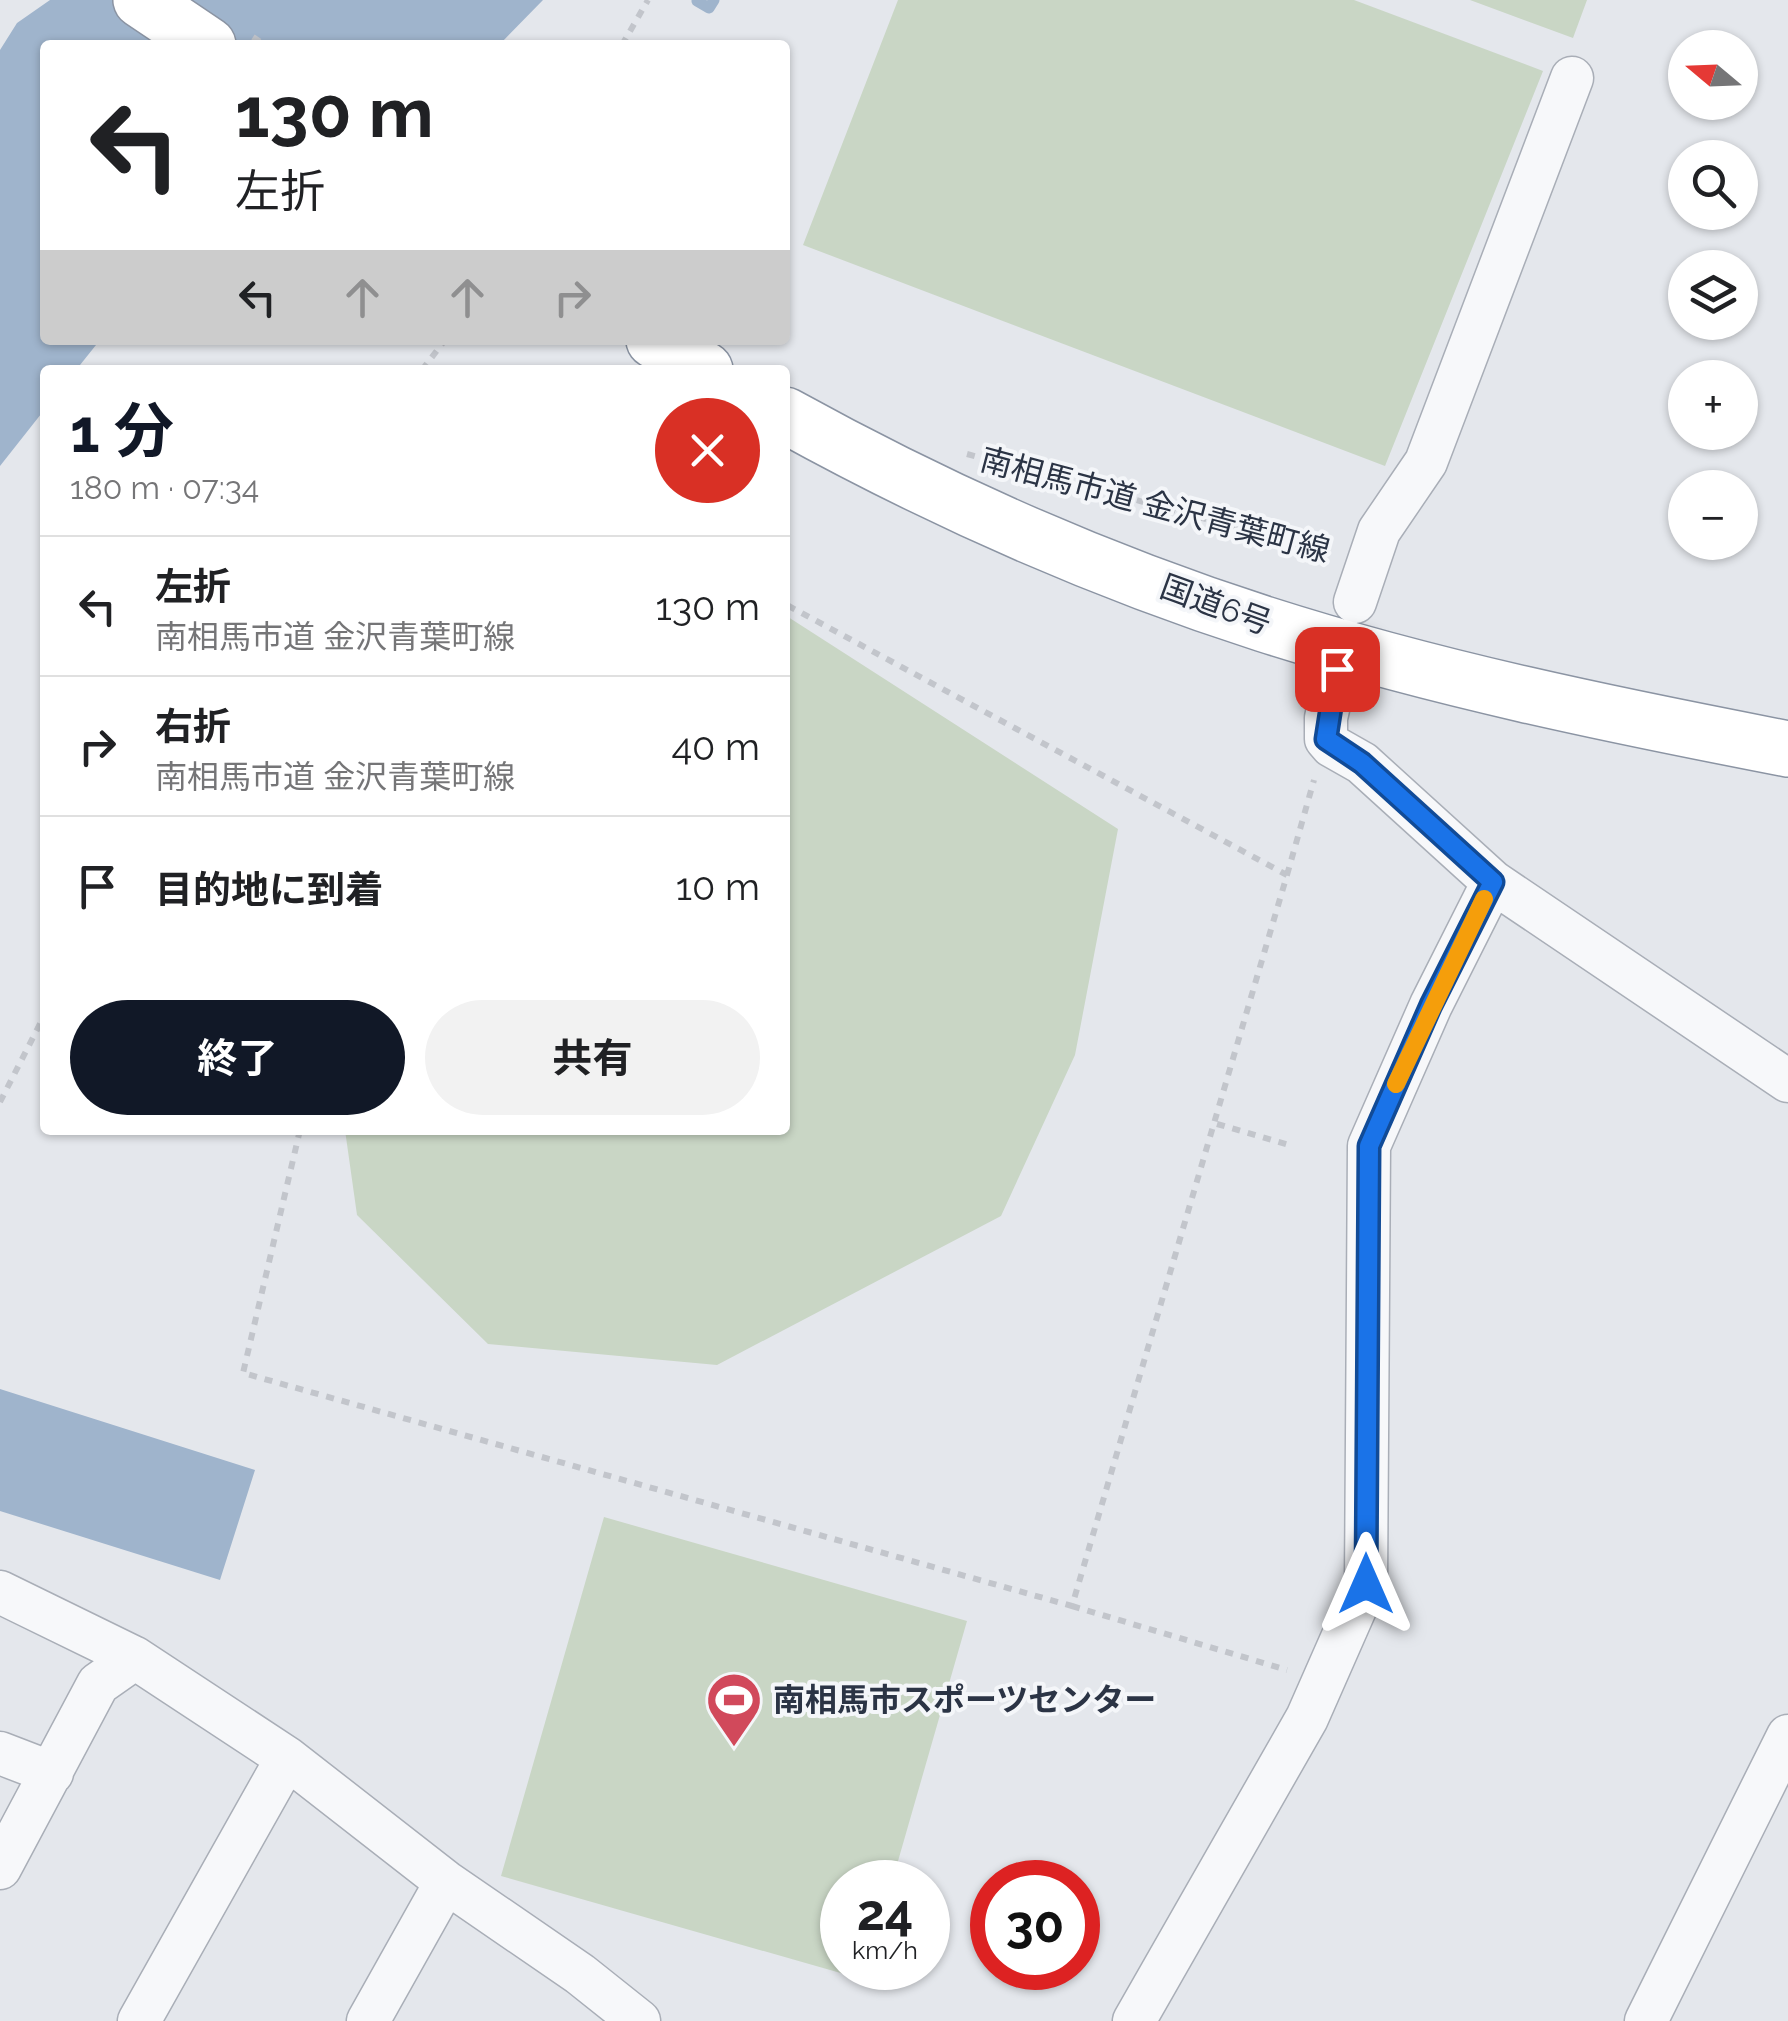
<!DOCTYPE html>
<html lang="ja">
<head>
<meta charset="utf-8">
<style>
	:root { --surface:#fff; --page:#f2f2f2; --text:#202124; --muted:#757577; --line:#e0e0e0; --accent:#111827 }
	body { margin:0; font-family:Raleway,"Noto Sans JP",sans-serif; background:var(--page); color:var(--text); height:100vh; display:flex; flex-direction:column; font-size:38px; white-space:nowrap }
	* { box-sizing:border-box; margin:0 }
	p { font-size:32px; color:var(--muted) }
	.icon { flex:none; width:55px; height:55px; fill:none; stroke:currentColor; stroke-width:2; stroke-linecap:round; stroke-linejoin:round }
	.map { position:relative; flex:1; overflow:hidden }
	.panel { position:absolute; left:40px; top:365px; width:750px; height:770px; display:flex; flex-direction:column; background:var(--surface); border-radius:10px; box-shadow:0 2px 8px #0004 }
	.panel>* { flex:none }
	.top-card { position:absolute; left:40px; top:40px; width:750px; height:305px; border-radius:10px; box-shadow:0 2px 8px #0004; background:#fff; color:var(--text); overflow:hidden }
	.needle { width:65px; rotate:289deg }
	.tools { position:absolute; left:1668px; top:30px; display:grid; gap:20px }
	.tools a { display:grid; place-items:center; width:90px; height:90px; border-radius:50%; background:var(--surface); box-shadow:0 2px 8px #0004; font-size:50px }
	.speed { position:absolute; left:820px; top:1860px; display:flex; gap:20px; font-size:50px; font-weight:700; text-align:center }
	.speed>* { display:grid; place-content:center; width:130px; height:130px; border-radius:50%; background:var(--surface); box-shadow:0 2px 8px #0004; line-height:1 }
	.speed small { font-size:25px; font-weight:400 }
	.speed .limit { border:15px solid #d22; background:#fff; color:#111 }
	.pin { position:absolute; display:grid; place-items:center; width:85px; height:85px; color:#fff; margin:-42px; border-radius:20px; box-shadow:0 5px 15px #0006 }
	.me { position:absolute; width:110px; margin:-55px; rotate:0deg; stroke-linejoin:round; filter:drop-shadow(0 0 8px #0008) }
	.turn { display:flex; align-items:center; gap:35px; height:210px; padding:0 30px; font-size:45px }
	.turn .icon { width:130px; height:130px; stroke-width:2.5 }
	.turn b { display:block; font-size:70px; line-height:85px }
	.lanes { display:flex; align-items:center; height:95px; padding:0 30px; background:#0003; justify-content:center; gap:50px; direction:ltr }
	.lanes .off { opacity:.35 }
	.round { display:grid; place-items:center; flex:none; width:105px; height:105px; border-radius:52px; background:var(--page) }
	.head { display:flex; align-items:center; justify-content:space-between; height:170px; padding:0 30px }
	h1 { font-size:60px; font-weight:700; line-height:75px; color:var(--accent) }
	.cta { display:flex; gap:20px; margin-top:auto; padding:20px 30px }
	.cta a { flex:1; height:115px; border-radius:60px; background:var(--accent); color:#fff; font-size:40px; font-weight:700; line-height:115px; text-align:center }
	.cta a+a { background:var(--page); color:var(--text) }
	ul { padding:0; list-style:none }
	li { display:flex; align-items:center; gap:30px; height:140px; padding:0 30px; border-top:2px solid var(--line) }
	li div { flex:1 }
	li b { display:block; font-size:38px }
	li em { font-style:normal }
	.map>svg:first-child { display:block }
	.green { fill:#c9d6c5 }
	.water { fill:#9fb4cc }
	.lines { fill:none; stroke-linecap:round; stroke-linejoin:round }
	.stream { stroke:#9fb4cc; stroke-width:11 }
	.minor-casing { stroke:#a9aeb7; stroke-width:45 }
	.trunk-casing { stroke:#8b94a3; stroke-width:58 }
	.path { stroke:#c2c5cb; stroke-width:6; stroke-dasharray:8 8; stroke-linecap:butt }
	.minor { stroke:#f7f8fa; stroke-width:42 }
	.trunk { stroke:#fff; stroke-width:55 }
	.route-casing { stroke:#114b97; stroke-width:25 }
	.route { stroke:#1a73e8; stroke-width:18 }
	.slow { stroke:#f59e0b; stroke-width:18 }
	.labels { text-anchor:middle; stroke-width:8; stroke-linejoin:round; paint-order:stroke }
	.street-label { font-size:32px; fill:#2b3445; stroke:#f4f6f9 }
	.poi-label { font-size:32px; font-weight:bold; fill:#2b3445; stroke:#f4f6f9; text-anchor:start }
</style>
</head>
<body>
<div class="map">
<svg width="1788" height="2021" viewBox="0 0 1788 2021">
	<rect width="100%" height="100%" fill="#e4e7ec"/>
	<!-- green -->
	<path class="green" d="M898,0H1354L1543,71L1385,466L803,245Z
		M1470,0H1587L1573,38Z
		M785,615L1118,829L1075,1055L1001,1216L717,1365L488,1344L357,1215L345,1130H785Z
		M604,1517L967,1621L892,1882H842V1968H868L865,1980L501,1876Z"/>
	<!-- water -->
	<path class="water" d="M50,0H543L499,45H45V340H100L76,370H45V409L0,466V50L17,23Z
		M0,1389L255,1470L220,1580L0,1511Z"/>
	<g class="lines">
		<!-- stream -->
		<path class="stream" d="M697,1L709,8L714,0"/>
		<!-- minor casing -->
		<g class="minor-casing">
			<path id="minor" d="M1355,602L1379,531L1426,462L1572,78
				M1337,669L1326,718V739L1332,746L1362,763L1493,882L1788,1081
				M0,1592L135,1658L287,1758L446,1882L580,1974L639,2021
				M0,1753L52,1773
				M0,1868L98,1684L135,1658
				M139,2021L287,1758
				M368,2021L446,1882
				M1134,2021L1307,1718L1366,1584L1369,1146L1431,1005L1493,882
				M1646,2021L1788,1736"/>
		</g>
		<!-- trunk casing -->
		<g class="trunk-casing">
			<path id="trunk" d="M141,0L208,45
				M654,340L705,370
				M785,415C937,499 1099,571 1264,624C1436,679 1612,715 1788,749"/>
		</g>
		<!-- path -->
		<path class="path" d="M253,37L265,45
			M622,45L648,0
			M422,370L445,340
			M967,454L1331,553
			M1287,875L1314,780
			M0,1102L45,1014
			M1217,1124L1289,1145
			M300,1130L243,1373L1072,1606L1287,875L785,604
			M1072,1606L1287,1670"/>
		<!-- minor -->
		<use href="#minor" class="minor"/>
		<!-- trunk -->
		<use href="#trunk" class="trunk"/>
	</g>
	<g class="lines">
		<!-- route casing -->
		<g class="route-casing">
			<path id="route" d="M1337,669L1326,739L1362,763L1493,882L1431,1005L1369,1146L1366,1584"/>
		</g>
		<!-- route -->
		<use href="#route" class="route"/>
		<!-- slow -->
		<path class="slow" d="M1396,1084L1484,899"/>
	</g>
	<!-- icons -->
	<defs>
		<g id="stadium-pin" transform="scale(2.875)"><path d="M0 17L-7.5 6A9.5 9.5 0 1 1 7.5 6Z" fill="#d1495b" stroke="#f4f6f9"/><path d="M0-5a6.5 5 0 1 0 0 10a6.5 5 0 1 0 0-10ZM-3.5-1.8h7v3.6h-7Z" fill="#fff"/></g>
	</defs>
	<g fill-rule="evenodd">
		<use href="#stadium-pin" x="734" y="1700"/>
	</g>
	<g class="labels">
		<!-- street labels -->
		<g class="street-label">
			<text transform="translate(1155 505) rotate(15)" y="11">南相馬市道 金沢青葉町線</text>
			<text transform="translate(1216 605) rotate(20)" y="11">国道6号</text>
		</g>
		<!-- poi labels -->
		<g class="poi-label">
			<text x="773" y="1711">南相馬市スポーツセンター</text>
		</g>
	</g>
</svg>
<div class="tools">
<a><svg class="needle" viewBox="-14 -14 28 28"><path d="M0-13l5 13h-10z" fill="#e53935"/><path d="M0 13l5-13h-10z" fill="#757577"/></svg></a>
<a><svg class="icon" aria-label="search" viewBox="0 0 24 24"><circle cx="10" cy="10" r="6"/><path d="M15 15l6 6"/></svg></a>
<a><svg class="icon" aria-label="layers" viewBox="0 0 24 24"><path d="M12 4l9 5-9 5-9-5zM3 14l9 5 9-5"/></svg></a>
<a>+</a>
<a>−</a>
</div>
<div class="speed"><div>24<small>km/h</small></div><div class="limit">30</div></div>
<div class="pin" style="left:1337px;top:669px;background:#d93025"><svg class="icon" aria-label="arrive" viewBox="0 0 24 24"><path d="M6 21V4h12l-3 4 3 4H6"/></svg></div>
<svg class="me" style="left:1366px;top:1584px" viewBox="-20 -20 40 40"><path d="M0-17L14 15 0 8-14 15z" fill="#1a73e8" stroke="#fff" stroke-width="4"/></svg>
<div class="top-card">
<div class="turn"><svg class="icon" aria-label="left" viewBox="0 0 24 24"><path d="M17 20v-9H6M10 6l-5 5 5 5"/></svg><div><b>130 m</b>左折</div></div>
<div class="lanes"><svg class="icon" aria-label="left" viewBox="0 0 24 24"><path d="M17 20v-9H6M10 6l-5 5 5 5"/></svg><svg class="icon off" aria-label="ahead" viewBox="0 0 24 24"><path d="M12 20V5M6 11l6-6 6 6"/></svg><svg class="icon off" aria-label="ahead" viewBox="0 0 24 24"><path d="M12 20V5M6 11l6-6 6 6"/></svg><svg class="icon off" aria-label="right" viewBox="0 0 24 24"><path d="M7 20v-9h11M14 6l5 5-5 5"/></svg></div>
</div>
<section class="panel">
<div class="head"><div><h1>1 分</h1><p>180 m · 07:34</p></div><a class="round" style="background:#d93025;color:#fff"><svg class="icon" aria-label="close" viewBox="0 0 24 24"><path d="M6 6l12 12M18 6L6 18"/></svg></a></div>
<ul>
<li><svg class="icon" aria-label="left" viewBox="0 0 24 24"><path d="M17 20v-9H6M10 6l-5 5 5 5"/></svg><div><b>左折</b><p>南相馬市道 金沢青葉町線</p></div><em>130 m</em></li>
<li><svg class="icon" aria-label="right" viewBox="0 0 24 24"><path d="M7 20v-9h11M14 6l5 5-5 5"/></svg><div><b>右折</b><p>南相馬市道 金沢青葉町線</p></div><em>40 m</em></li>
<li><svg class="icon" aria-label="arrive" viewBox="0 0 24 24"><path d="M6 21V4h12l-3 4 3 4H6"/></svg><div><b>目的地に到着</b></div><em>10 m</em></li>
</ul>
<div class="cta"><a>終了</a><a>共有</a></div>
</section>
</div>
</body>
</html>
